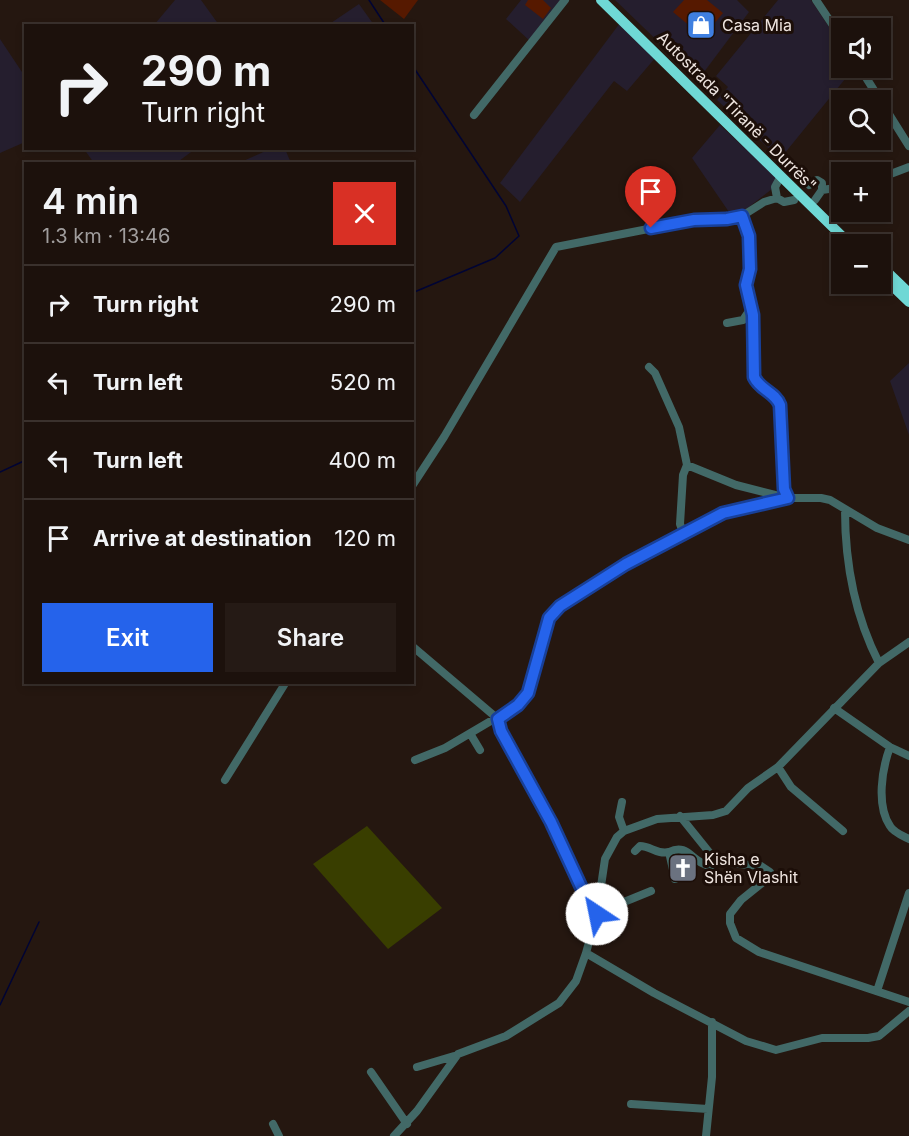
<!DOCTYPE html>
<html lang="en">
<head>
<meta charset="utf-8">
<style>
	:root { --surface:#1c110c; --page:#251a15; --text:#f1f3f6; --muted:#a09d9d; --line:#3a312d; --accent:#2563eb }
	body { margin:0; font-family:Inter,sans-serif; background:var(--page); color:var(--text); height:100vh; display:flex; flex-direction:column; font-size:22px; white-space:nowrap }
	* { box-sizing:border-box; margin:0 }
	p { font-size:20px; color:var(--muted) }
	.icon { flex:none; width:33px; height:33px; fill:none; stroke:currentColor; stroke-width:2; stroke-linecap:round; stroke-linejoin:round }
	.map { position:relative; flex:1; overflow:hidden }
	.details { position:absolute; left:24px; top:162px; width:390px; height:522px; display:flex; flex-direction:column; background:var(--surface); border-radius:0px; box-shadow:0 3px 9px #0003,0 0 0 2px var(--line) }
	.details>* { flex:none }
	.top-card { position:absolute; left:24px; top:24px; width:390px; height:126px; border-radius:0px; box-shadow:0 3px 9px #0003,0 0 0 2px var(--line); background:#1c110c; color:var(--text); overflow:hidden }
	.controls { position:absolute; left:831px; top:18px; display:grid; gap:12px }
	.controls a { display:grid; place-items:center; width:60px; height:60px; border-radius:0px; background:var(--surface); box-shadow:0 3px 9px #0003,0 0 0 2px var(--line); font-size:30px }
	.pin { position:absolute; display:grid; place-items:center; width:51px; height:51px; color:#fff; margin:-62px -26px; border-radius:50% 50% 50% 0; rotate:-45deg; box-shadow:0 0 6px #0007 }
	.pin .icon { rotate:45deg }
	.me { position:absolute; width:66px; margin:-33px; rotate:326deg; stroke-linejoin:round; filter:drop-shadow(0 0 4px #0008) }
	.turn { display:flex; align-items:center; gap:21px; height:126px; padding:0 18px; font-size:27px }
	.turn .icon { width:78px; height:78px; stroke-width:2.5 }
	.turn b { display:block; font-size:42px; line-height:51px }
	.round { display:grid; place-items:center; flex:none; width:63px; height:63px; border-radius:0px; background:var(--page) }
	.headline { display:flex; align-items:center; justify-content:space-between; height:102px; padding:0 18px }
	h1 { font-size:36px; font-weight:600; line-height:45px }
	.button { display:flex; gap:12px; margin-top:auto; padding:12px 18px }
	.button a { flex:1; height:69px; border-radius:0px; background:var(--accent); color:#fff; font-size:24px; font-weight:600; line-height:69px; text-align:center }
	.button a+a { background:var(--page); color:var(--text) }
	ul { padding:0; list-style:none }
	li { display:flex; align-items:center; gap:18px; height:78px; padding:0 18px; border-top:2px solid var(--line) }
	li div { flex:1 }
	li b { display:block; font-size:22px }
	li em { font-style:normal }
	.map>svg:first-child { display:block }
	.commercial { fill:#251e2e }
	.green { fill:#393e00 }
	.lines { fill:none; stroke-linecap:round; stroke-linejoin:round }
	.stream { stroke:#000434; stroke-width:1.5 }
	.building { fill:#561900 }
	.minor { stroke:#426967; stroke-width:8 }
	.highway { stroke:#6fd8d5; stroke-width:10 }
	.route-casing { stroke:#184099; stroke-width:15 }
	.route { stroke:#2563eb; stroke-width:10 }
	.labels { text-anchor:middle; stroke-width:6; stroke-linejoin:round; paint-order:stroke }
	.poi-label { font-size:16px; fill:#efe5e0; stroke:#1c0e08; text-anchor:start }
	.street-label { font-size:16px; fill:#efe5e0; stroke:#1c0e08 }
</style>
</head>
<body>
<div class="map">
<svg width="909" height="1136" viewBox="0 0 909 1136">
	<rect width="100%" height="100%" fill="#251710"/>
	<!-- commercial -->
	<path class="commercial" d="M175,0H201L219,25H154Z
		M521,0H564L531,42L506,19Z
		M615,0H737L749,12L698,80Z
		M778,0H811L841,45L842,68H854L780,159L717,100L728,87L716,76Z
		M359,4L374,25H328Z
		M620,23L656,57L627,91L614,81L520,202L500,183Z
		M0,39L26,78L25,142L0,153Z
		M720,125L776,177L772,189L741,213L731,215L692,158Z
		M84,149H195L175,164L94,163Z
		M270,149H285L291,163H239Z
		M909,363V435L890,381Z"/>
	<!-- green -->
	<path class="green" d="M367,826L442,908L388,949L313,864Z"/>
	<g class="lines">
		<!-- stream -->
		<path class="stream" d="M369,0L386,26
			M412,65L506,206L519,236L495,258L412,293
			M0,472L26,460
			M0,1005L39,922"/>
	</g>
	<!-- building -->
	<path class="building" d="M380,0H418L404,19Z
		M528,0H543L551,8L543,19L525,5Z
		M684,0H707L723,13L703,37L673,12Z"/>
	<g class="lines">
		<!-- minor -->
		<path class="minor" d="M816,0L842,39
			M860,68L909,146
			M474,115L565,0
			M781,176L775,187L777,198L784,202L794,200
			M880,178L909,167
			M809,185L817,180L822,183V190L815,200
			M822,190L842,187
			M742,216L749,236L750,269L746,285L753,315L754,377C760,390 775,392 780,405L784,489L788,498
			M727,323L743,320L751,308
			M649,367L655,373L679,427L687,465L683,475L680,524L683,532
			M687,465L736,485L787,498
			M412,486L444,437L556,247L694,220L727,219L742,216L764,202L777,198
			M845,510C845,562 855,616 879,663
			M412,646L498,719L501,731L551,822L579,886L597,913
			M834,708L890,747L909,756
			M471,735L480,750
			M890,747C882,769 876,805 890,826C893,832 903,836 909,839
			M415,760L445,748L518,705L528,693L549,618L560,606L626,564L722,513L788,498H821L830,500L877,528L909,540
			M778,767L791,787L843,831
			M225,780L286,682
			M622,802L619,817L624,831
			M680,816L717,862L761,866L770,872L767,879L741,900L730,914V923L736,938L759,952L909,1002
			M635,851L640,846C651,846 657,855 669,852
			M675,879L669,852C689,842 692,864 711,866L717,862
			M597,913L651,891
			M586,953L654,993L746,1041L776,1050L822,1038H868L879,1036L909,1011
			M877,991L909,893
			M417,1067L454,1056
			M371,1072L407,1124
			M631,1104L708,1109
			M273,1124L279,1136
			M394,1136L417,1111L458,1054L506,1036L559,1003L576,981L586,953L597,913L605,859L617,837L624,831L657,819L713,815L726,811L748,788L778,767L879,663L909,642
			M706,1136L712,1077V1022"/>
		<!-- highway -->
		<path class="highway" d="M601,0L850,244
			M880,265L909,293
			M883,277L909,302"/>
	</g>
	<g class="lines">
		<!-- route casing -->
		<g class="route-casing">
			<path id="route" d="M597,914L589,904L551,822L501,731L498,719L518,705L528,693L549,618L560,606L626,564L723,513L788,498L784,489L780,405C775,392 760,390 754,377L753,315L746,285L750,269L749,236L742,216L727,219L694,220L651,228"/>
		</g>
		<!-- route -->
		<use href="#route" class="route"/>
	</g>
	<!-- icons -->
	<defs>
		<g id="shop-square" transform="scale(1.5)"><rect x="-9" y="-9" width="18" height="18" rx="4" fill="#3f7fe0" stroke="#1c0e08"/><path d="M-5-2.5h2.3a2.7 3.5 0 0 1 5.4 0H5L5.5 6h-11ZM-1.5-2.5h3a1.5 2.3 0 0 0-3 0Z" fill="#fff"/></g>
		<g id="church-square" transform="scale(1.5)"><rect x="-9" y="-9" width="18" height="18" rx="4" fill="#6b7280" stroke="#1c0e08"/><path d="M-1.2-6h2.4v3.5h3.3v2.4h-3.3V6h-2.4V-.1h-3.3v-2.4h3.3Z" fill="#fff"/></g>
	</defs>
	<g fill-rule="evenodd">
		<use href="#shop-square" x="701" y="25"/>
		<use href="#church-square" x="683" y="868"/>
	</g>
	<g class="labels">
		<!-- poi labels -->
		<g class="poi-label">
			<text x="722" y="31">Casa Mia</text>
			<text x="704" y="865">Kisha e<tspan x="704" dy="18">Shën Vlashit</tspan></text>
		</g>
		<!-- street labels -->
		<g class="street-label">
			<text transform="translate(737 111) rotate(45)" y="6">Autostrada "Tiranë - Durrës"</text>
		</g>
	</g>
</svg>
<div class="controls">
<a><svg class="icon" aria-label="sound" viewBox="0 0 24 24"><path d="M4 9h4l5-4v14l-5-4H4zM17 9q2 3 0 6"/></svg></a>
<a><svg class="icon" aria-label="search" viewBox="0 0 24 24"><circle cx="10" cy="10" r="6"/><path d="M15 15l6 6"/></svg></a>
<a>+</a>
<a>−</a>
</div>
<div class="pin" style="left:651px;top:228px;background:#d93025"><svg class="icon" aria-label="arrive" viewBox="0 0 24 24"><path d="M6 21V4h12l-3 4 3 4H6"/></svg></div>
<svg class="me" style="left:597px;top:914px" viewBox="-20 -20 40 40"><circle r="19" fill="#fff"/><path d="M0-13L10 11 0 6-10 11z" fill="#2563eb"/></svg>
<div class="top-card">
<div class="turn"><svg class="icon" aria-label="right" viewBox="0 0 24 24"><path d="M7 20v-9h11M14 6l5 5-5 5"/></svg><div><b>290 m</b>Turn right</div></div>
</div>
<section class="details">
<div class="headline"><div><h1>4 min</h1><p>1.3 km · 13:46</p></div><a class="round" style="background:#d93025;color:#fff"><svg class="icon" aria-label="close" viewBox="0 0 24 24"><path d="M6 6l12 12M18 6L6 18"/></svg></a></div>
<ul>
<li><svg class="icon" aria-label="right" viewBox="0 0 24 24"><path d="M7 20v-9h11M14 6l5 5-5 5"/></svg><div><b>Turn right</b></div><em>290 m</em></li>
<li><svg class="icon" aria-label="left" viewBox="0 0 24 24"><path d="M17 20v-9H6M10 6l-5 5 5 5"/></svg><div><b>Turn left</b></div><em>520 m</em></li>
<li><svg class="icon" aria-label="left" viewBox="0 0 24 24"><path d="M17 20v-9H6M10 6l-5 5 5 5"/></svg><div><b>Turn left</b></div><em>400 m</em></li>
<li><svg class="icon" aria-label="arrive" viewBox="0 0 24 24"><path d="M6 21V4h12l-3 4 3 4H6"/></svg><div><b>Arrive at destination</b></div><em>120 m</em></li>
</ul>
<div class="button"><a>Exit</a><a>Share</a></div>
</section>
</div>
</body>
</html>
